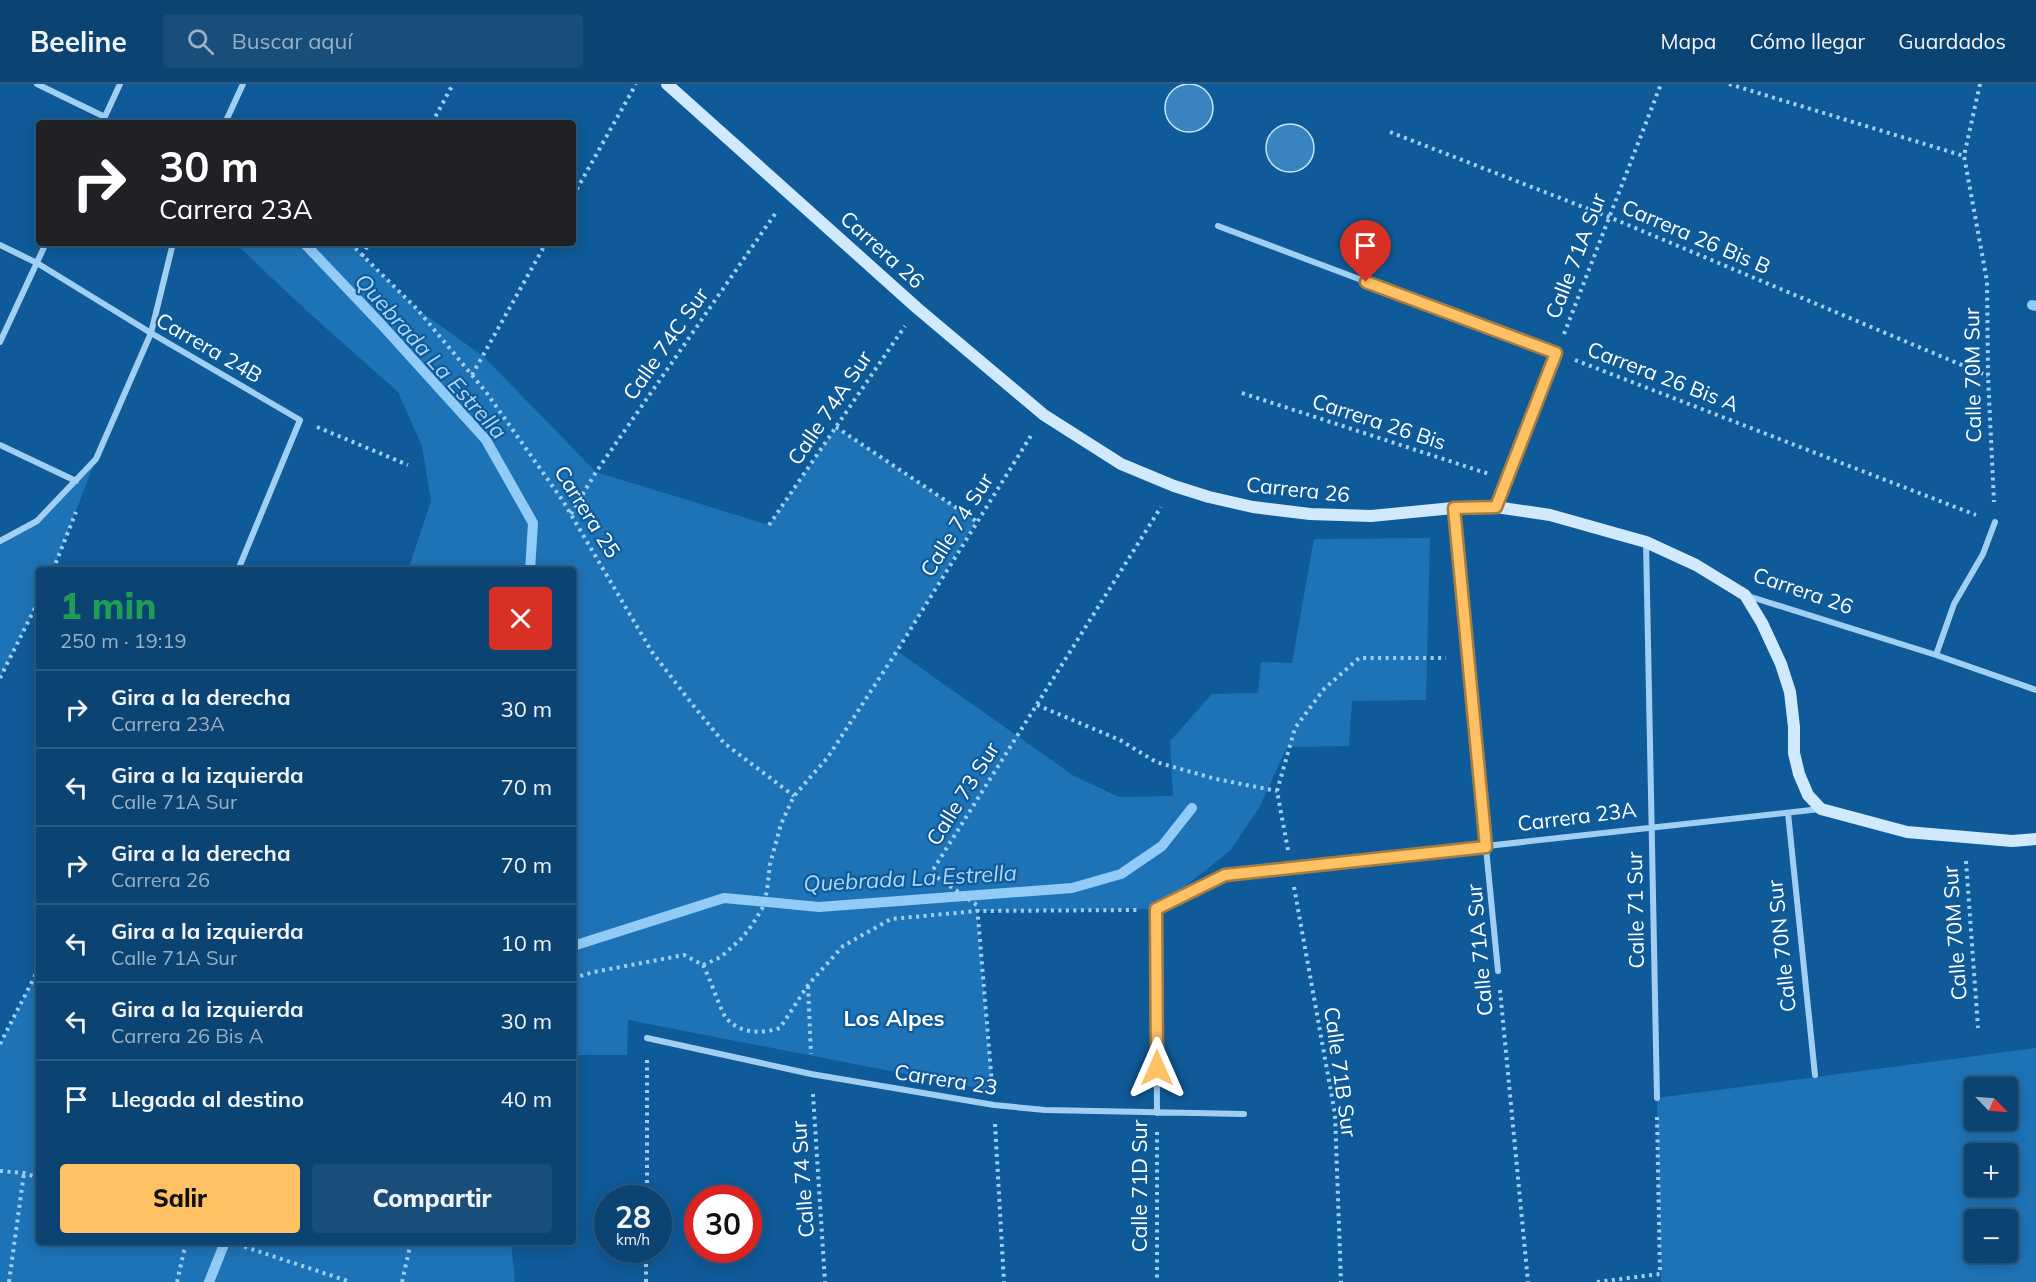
<!DOCTYPE html>
<html lang="es">
<head>
<meta charset="utf-8">
<style>
	:root { --surface:#0b4472; --page:#194e7a; --text:#f1f3f6; --muted:#9ab0c4; --line:#2b5c84; --accent:#ffc163 }
	body { margin:0; font-family:Mulish,sans-serif; background:var(--page); color:var(--text); height:100vh; display:flex; flex-direction:column; font-size:22px; white-space:nowrap }
	* { box-sizing:border-box; margin:0 }
	p { font-size:20px; color:var(--muted) }
	.icon { flex:none; width:33px; height:33px; fill:none; stroke:currentColor; stroke-width:2; stroke-linecap:round; stroke-linejoin:round }
	.map { position:relative; flex:1; overflow:hidden }
	.panel { position:absolute; left:36px; top:483px; width:540px; height:678px; display:flex; flex-direction:column; background:var(--surface); border-radius:6px; box-shadow:0 3px 15px #0003,0 0 0 2px var(--line) }
	.panel>* { flex:none }
	.banner { position:absolute; left:36px; top:36px; width:540px; height:126px; border-radius:6px; box-shadow:0 3px 15px #0003,0 0 0 2px var(--line); background:#202124; color:#fff; overflow:hidden }
	.needle { width:39px; rotate:115deg }
	.fabs { position:absolute; left:1964px; top:993px; display:grid; gap:12px }
	.fabs a { display:grid; place-items:center; width:54px; height:54px; border-radius:6px; background:var(--surface); box-shadow:0 3px 15px #0003,0 0 0 2px var(--line); font-size:30px }
	.speed { position:absolute; left:594px; top:1101px; display:flex; gap:12px; font-size:30px; font-weight:700; text-align:center }
	.speed>* { display:grid; place-content:center; width:78px; height:78px; border-radius:50%; background:var(--surface); box-shadow:0 3px 15px #0003,0 0 0 2px var(--line); line-height:1 }
	.speed small { font-size:15px; font-weight:400 }
	.speed .limit { border:9px solid #d22; background:#fff; color:#111 }
	.pin { position:absolute; display:grid; place-items:center; width:51px; height:51px; color:#fff; margin:-62px -26px; border-radius:50% 50% 50% 0; rotate:-45deg; box-shadow:0 0 6px #0007 }
	.pin .icon { rotate:45deg }
	.me { position:absolute; width:66px; margin:-33px; rotate:0deg; stroke-linejoin:round; filter:drop-shadow(0 0 4px #0008) }
	.turn { display:flex; align-items:center; gap:21px; height:126px; padding:0 24px; font-size:27px }
	.turn .icon { width:78px; height:78px; stroke-width:2.5 }
	.turn b { display:block; font-size:42px; line-height:51px }
	.round { display:grid; place-items:center; flex:none; width:63px; height:63px; border-radius:6px; background:var(--page) }
	.head { display:flex; align-items:center; justify-content:space-between; height:102px; padding:0 24px }
	h1 { font-size:36px; font-weight:800; line-height:45px; color:#1e9e55 }
	.button { display:flex; gap:12px; margin-top:auto; padding:12px 24px }
	.button a { flex:1; height:69px; border-radius:6px; background:var(--accent); color:#111; font-size:24px; font-weight:800; line-height:69px; text-align:center }
	.button a+a { background:var(--page); color:var(--text) }
	ul { padding:0; list-style:none }
	li { display:flex; align-items:center; gap:18px; height:78px; padding:0 24px; border-top:2px solid var(--line) }
	li div { flex:1 }
	li b { display:block; font-size:22px }
	li em { font-style:normal }
	header { display:flex; align-items:center; gap:36px; box-sizing:border-box; height:84px; padding:0 30px; background:var(--surface); border-bottom:2px solid var(--line) }
	header strong { font-size:28px }
	nav { display:flex; gap:33px; margin-inline-start:auto; font-size:21px }
	.search { width:420px; height:54px; background:var(--page); display:flex; align-items:center; gap:15px; box-sizing:border-box; padding:0 21px; border-radius:6px; color:var(--muted); font-size:22px }
	.map>svg:first-child { display:block }
	.green { fill:#1e73b6; fill-rule:evenodd }
	.lines { fill:none; stroke-linecap:round; stroke-linejoin:round }
	.stream { stroke:#91ccf8; stroke-width:10 }
	.building { fill:#3884c0; stroke:#c8e7fe; stroke-width:1.5 }
	.path { stroke:#a0cff4; stroke-width:4; stroke-dasharray:3 4.5; stroke-linecap:butt }
	.street { stroke:#a0cff4; stroke-width:6 }
	.secondary { stroke:#d0e9fd; stroke-width:12 }
	.route-casing { stroke:#a67d40; stroke-width:15 }
	.route { stroke:#ffc163; stroke-width:10 }
	.labels { text-anchor:middle; stroke-width:4.5; stroke-linejoin:round; paint-order:stroke }
	.street-label { font-size:21px; fill:#fff; stroke:#0f5a98 }
	.water-label { font-size:22px; font-style:italic; fill:#acd9fb; stroke:#0f5a98 }
	.neighbourhood-label { font-size:22px; font-weight:bold; fill:#fff; stroke:#0f5a98 }
</style>
</head>
<body>
<header>
<strong>Beeline</strong>
<div class="search"><svg class="icon" aria-label="search" viewBox="0 0 24 24"><circle cx="10" cy="10" r="6"/><path d="M15 15l6 6"/></svg>Buscar aquí</div>
<nav><a>Mapa</a><a>Cómo llegar</a><a>Guardados</a></nav>
</header>
<div class="map">
<svg width="2036" height="1198" viewBox="0 0 2036 1198">
	<rect width="100%" height="100%" fill="#0f5a98"/>
	<!-- green -->
	<path class="green" d="M235,159H350L417,225L483,272L596,388L769,441L836,343L976,437L897,567L1074,692L1119,713L1173,712L1170,657L1212,610L1258,609L1261,578L1292,579L1314,455L1430,454L1426,616L1352,617L1349,662L1287,663L1259,724L1230,767L1156,825L977,827L993,1007L628,936L627,971H573V486H408L431,417L422,362L398,308L308,228Z
		M96,375L53,486H39V516L0,594V457L37,437Z
		M39,884V1158H511L515,1198H0V960Z
		M2036,964V1198H1661L1657,1014ZM1974,1004H2007V1036H1974ZM1974,1070H2007V1102H1974ZM1974,1136H2007V1168H1974Z"/>
	<g class="lines">
		<!-- stream -->
		<path class="stream" d="M304,159L381,240L486,356L533,439L530,486
			M2032,221L2036,222
			M573,862L724,814L819,823L1072,804L1121,790L1162,762L1192,724
			M209,1198L225,1158"/>
	</g>
	<!-- building -->
	<path class="building" d="M1165 24a24 24 0 1 1 48 0a24 24 0 1 1-48 0Z
		M1266 64a24 24 0 1 1 48 0a24 24 0 1 1-48 0Z"/>
	<g class="lines">
		<!-- path -->
		<path class="path" d="M1729,0L1964,72
			M1980,0L1964,72L1987,197L1988,292L1994,418
			M432,39L453,0
			M1390,48L1609,133L1988,292
			M573,112L636,0
			M350,159L417,225L486,308L563,417L652,568L692,620L724,659L794,712
			M362,172L369,159
			M1564,250L1661,0
			M1575,276L1976,431
			M472,291L546,159
			M1242,309L1489,390
			M317,343L408,381
			M836,343L976,437
			M571,430L596,388L777,127
			M769,441L905,242
			M53,486L76,428
			M0,594L39,516
			M1037,621L1120,656L1156,678L1216,695L1277,707
			M1288,766L1277,707L1295,644L1324,605L1359,574H1446
			M1966,777L1978,944
			M1294,803L1335,1030L1341,1198
			M703,881L721,873L742,854L752,841L762,825L767,807L770,780L781,740L794,712L828,673L897,567L1032,350
			M573,894L594,888L684,871L703,881C709,892 721,927 726,934C740,950 762,950 780,944L808,901L843,862L891,835L977,827L1137,826
			M808,902L811,970
			M1500,906L1528,1198
			M0,960L39,884
			M992,1000L977,821L931,789L1161,423
			M813,1010L825,1198
			M995,1040L1004,1198
			M1157,1048V1198
			M0,1087L24,1089L39,1094
			M647,1114V974
			M230,1158L351,1198
			M9,1198L24,1089
			M177,1198L186,1158
			M402,1198L411,1158
			M646,1198V1166
			M1597,1198L1660,1190L1657,1033"/>
		<!-- street -->
		<path class="street" d="M37,0L105,33
			M102,39L120,0
			M225,39L243,0
			M1218,142L1556,269L1496,423
			M0,161L37,179L151,249L300,336L238,486
			M0,258L46,159
			M0,361L76,397
			M1453,425L1498,887
			M0,457L37,437L96,375L151,249L173,159
			M1646,458L1657,1014
			M1748,512L1936,571L2036,606
			M1936,571L1954,520L1983,470L1995,438
			M1788,729L1815,991
			M647,954L811,990L994,1021L1045,1026L1244,1030
			M1157,1029L1156,825L1225,791L1820,725"/>
		<!-- secondary -->
		<path class="secondary" d="M667,0L917,224L1044,331L1121,380L1174,402L1209,413L1253,423L1310,430L1371,432L1453,424L1496,423L1550,431L1646,458L1696,481L1745,511L1762,539L1781,580L1790,608L1794,643V669L1799,690L1808,711L1821,725L1907,748L2012,757L2036,755"/>
	</g>
	<g class="lines">
		<!-- route casing -->
		<g class="route-casing">
			<path id="route" d="M1157,984L1156,825L1225,791L1486,763L1454,424L1496,423L1556,269L1366,198"/>
		</g>
		<!-- route -->
		<use href="#route" class="route"/>
	</g>
	<g class="labels">
		<!-- street labels -->
		<g class="street-label">
			<text transform="translate(1696 153) rotate(23)" y="7">Carrera 26 Bis B</text>
			<text transform="translate(882 166) rotate(42)" y="7">Carrera 26</text>
			<text transform="translate(1576 172) rotate(-69)" y="7">Calle 71A Sur</text>
			<text transform="translate(666 260) rotate(-55)" y="7">Calle 74C Sur</text>
			<text transform="translate(209 264) rotate(30)" y="7">Carrera 24B</text>
			<text transform="translate(1973 291) rotate(-91)" y="7">Calle 70M Sur</text>
			<text transform="translate(1663 293) rotate(21)" y="7">Carrera 26 Bis A</text>
			<text transform="translate(830 324) rotate(-56)" y="7">Calle 74A Sur</text>
			<text transform="translate(1379 338) rotate(18)" y="7">Carrera 26 Bis</text>
			<text transform="translate(1298 406) rotate(6)" y="7">Carrera 26</text>
			<text transform="translate(587 428) rotate(58)" y="7">Carrera 25</text>
			<text transform="translate(957 441) rotate(-58)" y="7">Calle 74 Sur</text>
			<text transform="translate(1803 507) rotate(19)" y="7">Carrera 26</text>
			<text transform="translate(963 710) rotate(-58)" y="7">Calle 73 Sur</text>
			<text transform="translate(1577 733) rotate(-7)" y="7">Carrera 23A</text>
			<text transform="translate(1636 826) rotate(-91)" y="7">Calle 71 Sur</text>
			<text transform="translate(1955 849) rotate(-94)" y="7">Calle 70M Sur</text>
			<text transform="translate(1782 862) rotate(-96)" y="7">Calle 70N Sur</text>
			<text transform="translate(1480 866) rotate(-95)" y="7">Calle 71A Sur</text>
			<text transform="translate(1340 988) rotate(82)" y="7">Calle 71B Sur</text>
			<text transform="translate(946 996) rotate(9)" y="7">Carrera 23</text>
			<text transform="translate(803 1095) rotate(-94)" y="7">Calle 74 Sur</text>
			<text transform="translate(1140 1102) rotate(-90)" y="7">Calle 71D Sur</text>
		</g>
		<!-- water labels -->
		<g class="water-label">
			<text transform="translate(431 272) rotate(48)" y="8">Quebrada La Estrella</text>
			<text transform="translate(910 794) rotate(-3)" y="8">Quebrada La Estrella</text>
		</g>
		<!-- neighbourhood labels -->
		<g class="neighbourhood-label">
			<text x="894" y="942">Los Alpes</text>
		</g>
	</g>
</svg>
<div class="fabs">
<a><svg class="needle" viewBox="-14 -14 28 28"><path d="M0-13l5 13h-10z" fill="#e53935"/><path d="M0 13l5-13h-10z" fill="#9ab0c4"/></svg></a>
<a>+</a>
<a>−</a>
</div>
<div class="speed"><div>28<small>km/h</small></div><div class="limit">30</div></div>
<div class="pin" style="left:1366px;top:198px;background:#d93025"><svg class="icon" aria-label="arrive" viewBox="0 0 24 24"><path d="M6 21V4h12l-3 4 3 4H6"/></svg></div>
<svg class="me" style="left:1157px;top:984px" viewBox="-20 -20 40 40"><path d="M0-17L14 15 0 8-14 15z" fill="#ffc163" stroke="#fff" stroke-width="4"/></svg>
<div class="banner">
<div class="turn"><svg class="icon" aria-label="right" viewBox="0 0 24 24"><path d="M7 20v-9h11M14 6l5 5-5 5"/></svg><div><b>30 m</b>Carrera 23A</div></div>
</div>
<section class="panel">
<div class="head"><div><h1>1 min</h1><p>250 m · 19:19</p></div><a class="round" style="background:#d93025;color:#fff"><svg class="icon" aria-label="close" viewBox="0 0 24 24"><path d="M6 6l12 12M18 6L6 18"/></svg></a></div>
<ul>
<li><svg class="icon" aria-label="right" viewBox="0 0 24 24"><path d="M7 20v-9h11M14 6l5 5-5 5"/></svg><div><b>Gira a la derecha</b><p>Carrera 23A</p></div><em>30 m</em></li>
<li><svg class="icon" aria-label="left" viewBox="0 0 24 24"><path d="M17 20v-9H6M10 6l-5 5 5 5"/></svg><div><b>Gira a la izquierda</b><p>Calle 71A Sur</p></div><em>70 m</em></li>
<li><svg class="icon" aria-label="right" viewBox="0 0 24 24"><path d="M7 20v-9h11M14 6l5 5-5 5"/></svg><div><b>Gira a la derecha</b><p>Carrera 26</p></div><em>70 m</em></li>
<li><svg class="icon" aria-label="left" viewBox="0 0 24 24"><path d="M17 20v-9H6M10 6l-5 5 5 5"/></svg><div><b>Gira a la izquierda</b><p>Calle 71A Sur</p></div><em>10 m</em></li>
<li><svg class="icon" aria-label="left" viewBox="0 0 24 24"><path d="M17 20v-9H6M10 6l-5 5 5 5"/></svg><div><b>Gira a la izquierda</b><p>Carrera 26 Bis A</p></div><em>30 m</em></li>
<li><svg class="icon" aria-label="arrive" viewBox="0 0 24 24"><path d="M6 21V4h12l-3 4 3 4H6"/></svg><div><b>Llegada al destino</b></div><em>40 m</em></li>
</ul>
<div class="button"><a>Salir</a><a>Compartir</a></div>
</section>
</div>
</body>
</html>
